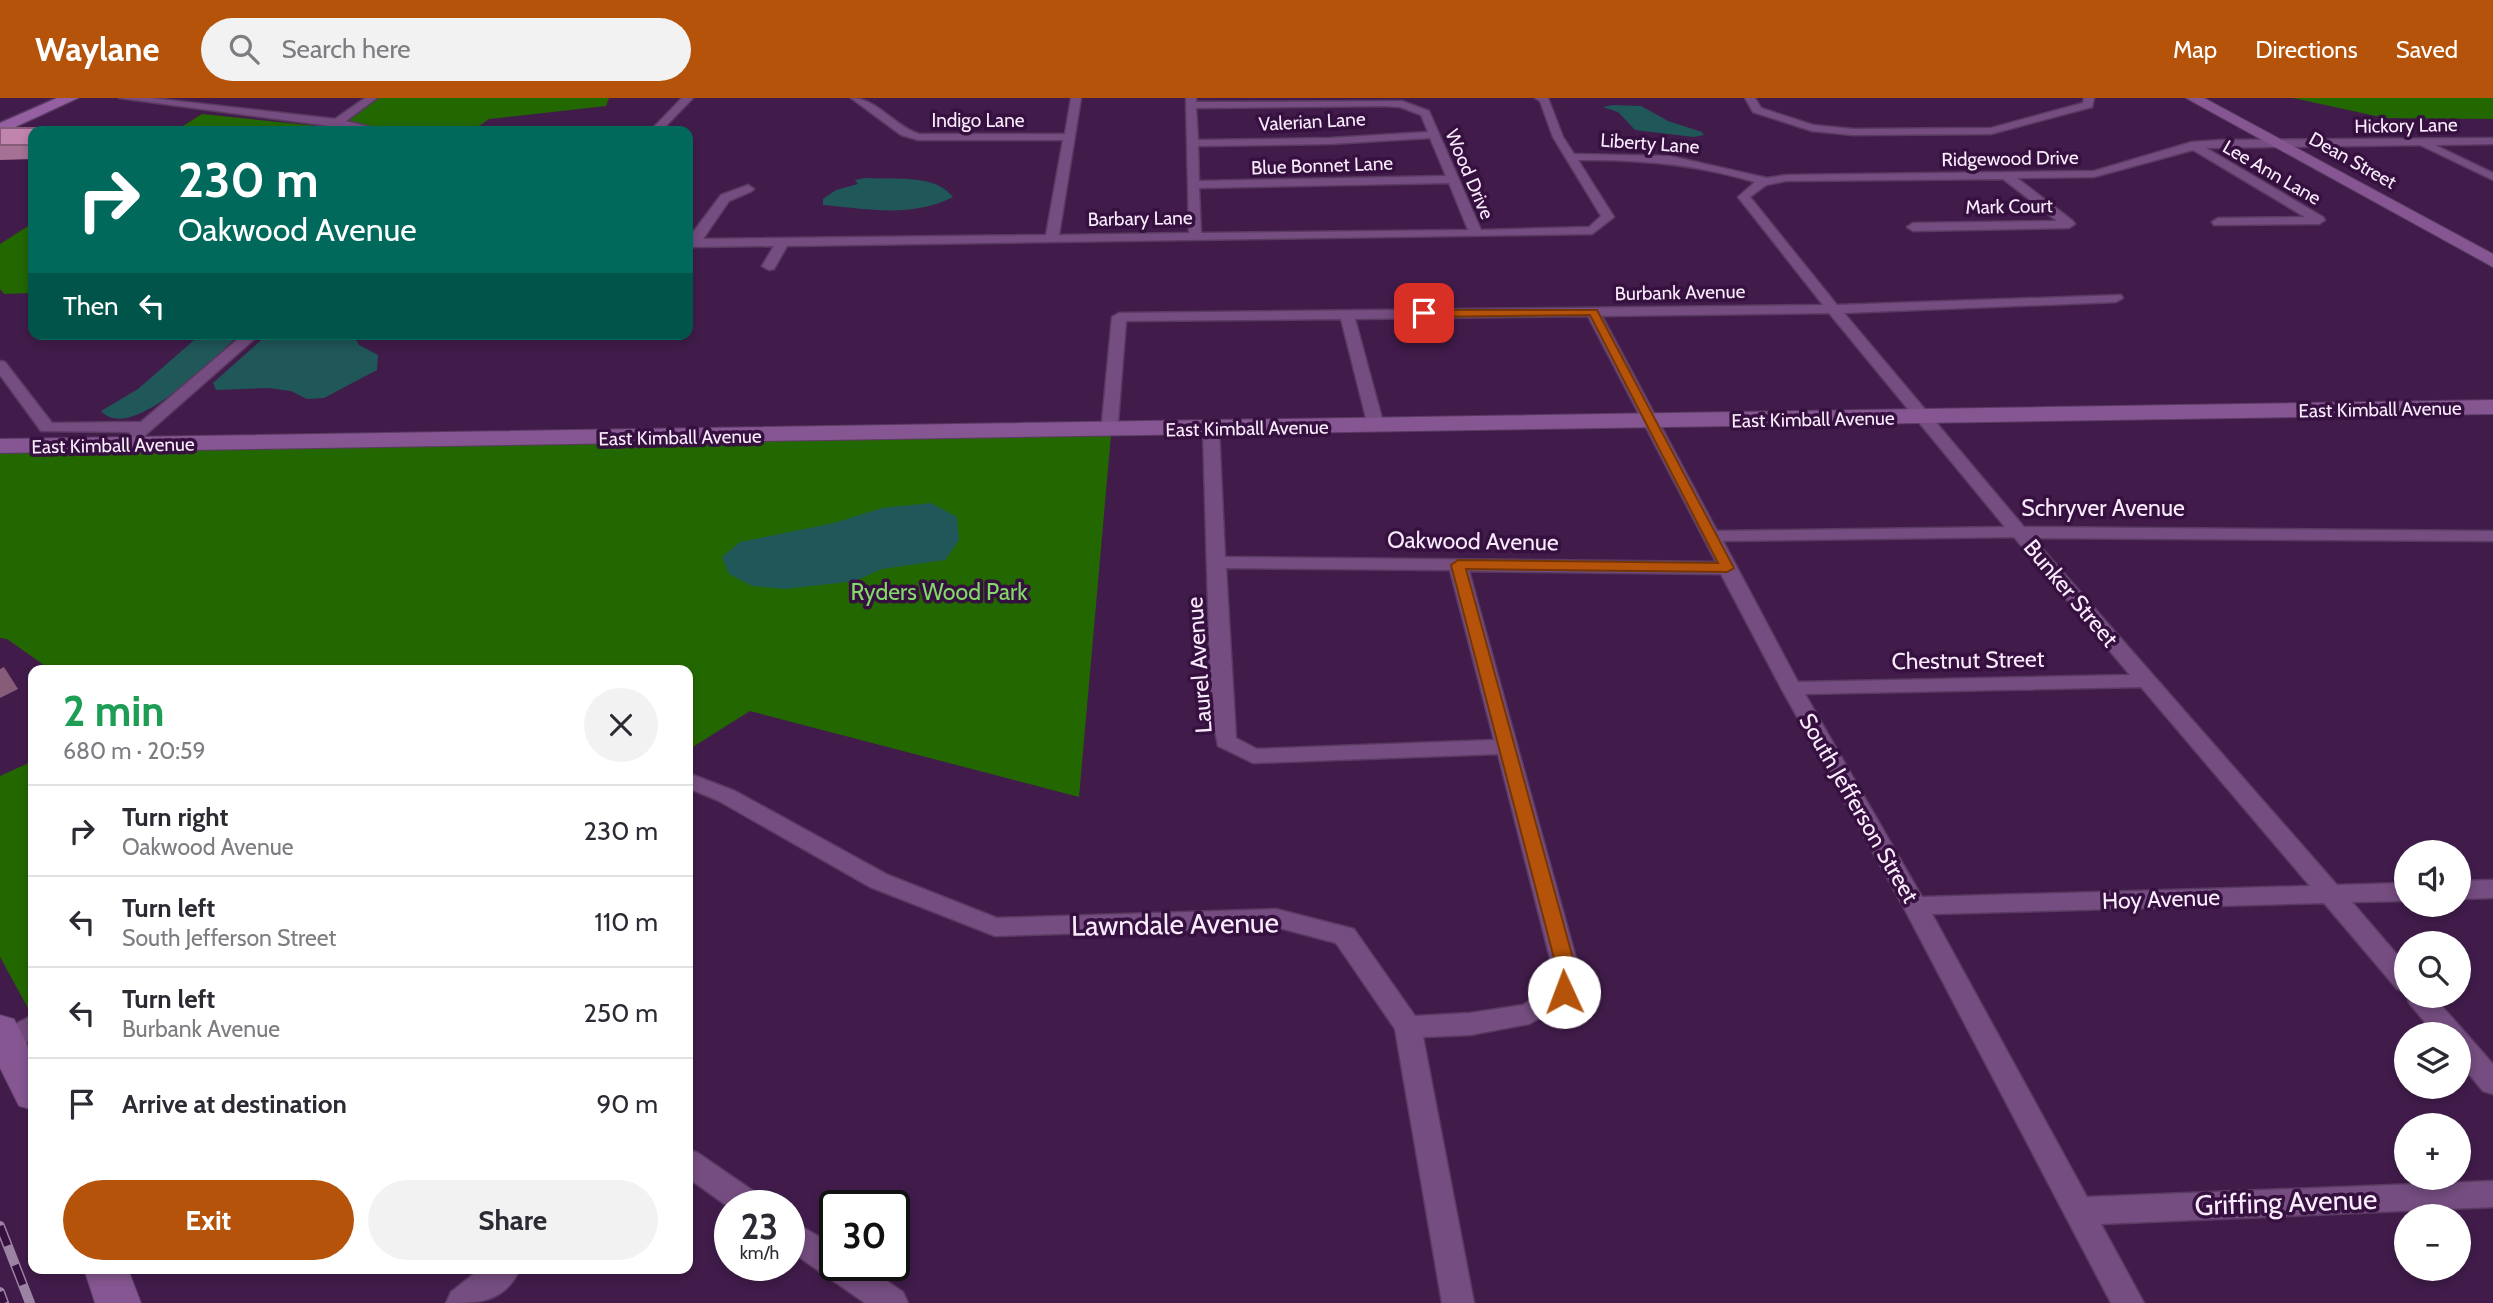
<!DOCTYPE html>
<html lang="en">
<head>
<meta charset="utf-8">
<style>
	:root { --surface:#fff; --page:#f2f2f3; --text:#2b2b33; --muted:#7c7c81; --line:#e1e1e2; --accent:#b45309 }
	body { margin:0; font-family:Cabin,sans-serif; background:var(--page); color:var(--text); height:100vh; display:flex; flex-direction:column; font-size:26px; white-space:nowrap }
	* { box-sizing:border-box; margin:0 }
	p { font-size:23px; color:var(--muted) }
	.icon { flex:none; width:38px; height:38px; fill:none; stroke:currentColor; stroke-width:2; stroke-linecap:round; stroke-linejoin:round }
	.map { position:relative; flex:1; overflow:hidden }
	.details { position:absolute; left:28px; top:567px; width:665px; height:609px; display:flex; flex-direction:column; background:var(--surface); border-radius:14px; box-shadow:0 4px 10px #0003 }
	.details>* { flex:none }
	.guide { position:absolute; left:28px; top:28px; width:665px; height:214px; border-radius:14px; box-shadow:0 4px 10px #0003; background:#00695c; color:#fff; overflow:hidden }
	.controls { position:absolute; left:2394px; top:742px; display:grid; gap:14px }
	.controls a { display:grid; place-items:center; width:77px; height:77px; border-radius:50%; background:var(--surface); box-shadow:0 4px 10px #0003; font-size:35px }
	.speed { position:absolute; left:714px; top:1092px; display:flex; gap:14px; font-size:35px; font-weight:700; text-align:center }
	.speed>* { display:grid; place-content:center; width:91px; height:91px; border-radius:50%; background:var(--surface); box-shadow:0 4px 10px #0003; line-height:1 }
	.speed small { font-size:18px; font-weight:400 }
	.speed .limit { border:4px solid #111; border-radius:10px; background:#fff; color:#111 }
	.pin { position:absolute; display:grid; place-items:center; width:60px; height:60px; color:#fff; margin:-30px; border-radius:14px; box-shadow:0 4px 10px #0006 }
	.me { position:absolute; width:77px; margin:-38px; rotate:358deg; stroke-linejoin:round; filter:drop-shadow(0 0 5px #0008) }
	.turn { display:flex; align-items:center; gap:24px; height:147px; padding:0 35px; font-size:32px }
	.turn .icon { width:91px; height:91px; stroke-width:2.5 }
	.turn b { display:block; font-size:49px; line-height:60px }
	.then { display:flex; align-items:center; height:66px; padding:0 35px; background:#0003; gap:14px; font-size:26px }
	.round { display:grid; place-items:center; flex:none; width:74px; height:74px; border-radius:37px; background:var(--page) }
	.headline { display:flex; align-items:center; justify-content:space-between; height:119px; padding:0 35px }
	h1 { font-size:42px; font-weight:700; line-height:52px; color:#1e9e55 }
	.primary-button { display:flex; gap:14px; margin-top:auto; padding:14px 35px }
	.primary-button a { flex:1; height:80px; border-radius:42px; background:var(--accent); color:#fff; font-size:28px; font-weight:700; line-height:80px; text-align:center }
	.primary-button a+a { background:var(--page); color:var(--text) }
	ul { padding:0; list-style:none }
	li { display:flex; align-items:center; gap:21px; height:91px; padding:0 35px; border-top:2px solid var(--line) }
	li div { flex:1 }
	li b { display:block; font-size:26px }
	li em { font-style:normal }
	header { display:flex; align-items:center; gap:42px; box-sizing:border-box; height:98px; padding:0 35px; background:var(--accent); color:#fff }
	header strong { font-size:33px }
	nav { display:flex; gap:38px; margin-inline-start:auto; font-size:24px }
	.search { width:490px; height:63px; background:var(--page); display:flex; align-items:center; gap:18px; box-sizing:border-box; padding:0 24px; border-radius:38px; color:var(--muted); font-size:26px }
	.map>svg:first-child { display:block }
	.green { fill:#236701 }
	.water { fill:#205759 }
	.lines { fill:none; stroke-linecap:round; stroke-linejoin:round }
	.street-casing { stroke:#593a61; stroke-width:3 }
	.secondary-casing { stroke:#593a61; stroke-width:2 }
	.primary-casing { stroke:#593a61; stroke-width:3 }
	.street { fill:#754d80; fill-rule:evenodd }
	.secondary { fill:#855691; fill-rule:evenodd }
	.primary { fill:#9460a2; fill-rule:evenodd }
	.rail-casing { stroke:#9d83a3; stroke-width:10 }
	.rail { stroke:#361140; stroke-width:7; stroke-dasharray:21; stroke-linecap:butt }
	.wall { fill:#a57295 }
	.shaded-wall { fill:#865c79 }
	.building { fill:#c084ad; stroke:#865c79; stroke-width:2 }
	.route { fill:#b45309; stroke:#753606; stroke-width:2 }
	.labels { text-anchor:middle; stroke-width:7; stroke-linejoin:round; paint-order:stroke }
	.far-street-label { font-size:19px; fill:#f9ebfc; stroke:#361140 }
	.street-label { font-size:23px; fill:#f9ebfc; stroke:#361140 }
	.park-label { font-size:23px; fill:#82da68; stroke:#361140 }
	.near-street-label { font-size:28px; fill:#f9ebfc; stroke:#361140 }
</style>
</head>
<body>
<header>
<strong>Waylane</strong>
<div class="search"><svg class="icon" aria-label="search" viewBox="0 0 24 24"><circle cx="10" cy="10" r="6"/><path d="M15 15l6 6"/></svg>Search here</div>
<nav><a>Map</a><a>Directions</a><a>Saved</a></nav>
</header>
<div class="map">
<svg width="2493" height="1205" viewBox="0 0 2493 1205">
	<rect width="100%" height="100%" fill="#411c4b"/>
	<!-- green -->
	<path class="green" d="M373,0H609L606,8L489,21L472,33H175L202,16L327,29Z
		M2293,0H2493V21L2385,20Z
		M33,125V195L4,196L0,191V146Z
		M1111,337L1079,699L750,613L688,652V572H51L7,541L0,540V354Z
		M33,663V910L29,912L0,859V678Z"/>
	<!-- water -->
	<path class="water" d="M1613,7L1641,8L1668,23L1702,34L1704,37L1694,39L1635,32L1618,14L1603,9Z
		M865,80C892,82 935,75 953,99C912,120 868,111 823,107V101L836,92L858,86L855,82Z
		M201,236H240C215,258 132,347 101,313L138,291Z
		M268,236H353L359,247L378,257L377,272L324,300L307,301L291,293L268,290L216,292L213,285Z
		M931,405L957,419L959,442L945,462L882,471L855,483L785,491L752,488L729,476L722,459L740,444L834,425L882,410Z"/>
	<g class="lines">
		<!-- street casing -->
		<g class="street-casing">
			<path id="street" d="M119,0H151L335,21L365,0H377L346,23L386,33H367Z
				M682,0H693L661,33H650Z
				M851,0C877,0 894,28 919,36H1065L1071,0H1081L1059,137L1189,135L1186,0H1196V4L1402,3L1429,13L1481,132L1589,129L1601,118L1553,39L1540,3L1535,0H1548L1563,39L1574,56L1670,58L1767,80L1786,77L2094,73L2192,44L2221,42L2493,40V46L2435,47L2493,75V82L2420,47L2206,50L2323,119L2325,122L2319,126L2214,127L2212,124L2218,120L2305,119L2193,52L2094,79L2017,80L2073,123L2075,126L2069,130L1913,133L1907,129L1913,125L2057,123L2003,81L1786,83L1766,87L1750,99L1837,207L2121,197L2123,200L2116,204L1844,215L2024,429L2493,433V443L2033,440L2337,787L2406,785V803L2352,804L2406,867V894L2397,891L2324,805L1932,816L2087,1099L2493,1083V1109L2101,1126L2144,1205H2111L1903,808L1781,590L1721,476L1469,473L1577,864V894L1573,901L1529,926L1470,937L1423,939L1474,1205H1442L1395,931L1336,845L1276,829L995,838L870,789L719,703L688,690V675L735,693L888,777L997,820L1276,811L1354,831L1415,918L1470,915L1523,907L1551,889V864L1498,656L1253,665L1218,648L1211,612L1203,331L1211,326L1219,331L1225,459L1716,464L1588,218L1355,221L1384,328L1376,333L1368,328L1341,221L1126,223L1118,324L1116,327H1104L1102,324L1112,219L1119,215L1823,207L1738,99L1755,84C1696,66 1639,61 1578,62L1614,119L1592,136L787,148L774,171L769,172L762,168L774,148L688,149V141L721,97L748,87L754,91L752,93L729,103L703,141L1046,137L1063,42H918L901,37ZM1383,8L1400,9L1421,17L1428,34L1330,40L1198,42L1196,10ZM1430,40L1446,78L1199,83L1198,48L1330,46ZM1449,85L1468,132L1201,135L1199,90ZM1829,215L2005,429L1717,433L1602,218ZM2014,439L2130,577L1798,584L1723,443ZM1226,470L1450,472L1494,642L1257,651L1236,640ZM2141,589L2310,788L1922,799L1805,596Z
				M1745,0H1755L1761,10L1813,27L1853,31L1991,30L2083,5L2084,0H2094L2092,9L1991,36L1853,37L1812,33L1753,14Z
				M244,236H260L141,341L135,343L127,338L130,334L41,333L0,277V263L5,264L52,325L141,324Z
				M2493,782V800L2459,801V783Z
				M2406,895L2433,898L2493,966V996L2483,993L2459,964V936H2435L2409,905Z
				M33,917V941L8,954L0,951V934Z
				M688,1051L698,1055L762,1099L766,1108L730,1110L688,1080Z
				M789,1121L835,1148V1167H863L903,1194L908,1205H865L789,1152Z
				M480,1171H520C504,1205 479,1205 446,1205L451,1194Z"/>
		</g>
		<!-- secondary casing -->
		<g class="secondary-casing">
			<path id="secondary" d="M2186,0H2204L2493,156V169Z
				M2493,302V316L0,355V341Z
				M0,917L14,921L33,958V1012L19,1008L0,970Z
				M84,1171H128L141,1205H95Z"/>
		</g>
		<!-- primary casing -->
		<g class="primary-casing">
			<path id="primary" d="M57,0H78L0,36V25Z"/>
		</g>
		<!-- street -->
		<use href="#street" class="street"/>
		<!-- secondary -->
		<use href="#secondary" class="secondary"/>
		<!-- primary -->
		<use href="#primary" class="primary"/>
		<!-- rail casing -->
		<g class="rail-casing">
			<path id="rail" d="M0,1128L30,1205
				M0,1194L4,1205"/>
		</g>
		<!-- rail -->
		<use href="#rail" class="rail"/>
	</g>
	<!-- wall -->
	<path class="wall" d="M0,30H66L67,33H33V61L0,62Z"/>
	<!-- shaded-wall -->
	<path class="shaded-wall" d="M4,569L18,591L0,600V571Z"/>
	<!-- building -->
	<path class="building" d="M0,30H66L58,33H33V46L32,47H0Z"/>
	<!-- route -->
	<path class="route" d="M1597,212L1734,470L1727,474L1466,471L1574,864L1571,900H1557L1554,894L1555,864L1451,467L1458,462L1718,465L1590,217L1424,219L1419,215L1424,212Z"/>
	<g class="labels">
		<!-- far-street labels -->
		<g class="far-street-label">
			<text x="978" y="29">Indigo Lane</text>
			<text transform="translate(1312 23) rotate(-3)" y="7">Valerian Lane</text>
			<text transform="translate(2406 27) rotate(-1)" y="7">Hickory Lane</text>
			<text transform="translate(1650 45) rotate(4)" y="7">Liberty Lane</text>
			<text transform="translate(2010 60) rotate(-1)" y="7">Ridgewood Drive</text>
			<text transform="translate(2353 62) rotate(29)" y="7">Dean Street</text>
			<text transform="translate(1322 67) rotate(-2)" y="7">Blue Bonnet Lane</text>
			<text transform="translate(2272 74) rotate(30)" y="7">Lee Ann Lane</text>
			<text transform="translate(1470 76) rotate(67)" y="7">Wood Drive</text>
			<text transform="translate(2009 108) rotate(-1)" y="7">Mark Court</text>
			<text transform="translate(1140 120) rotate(-1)" y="7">Barbary Lane</text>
			<text transform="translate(1680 194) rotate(-1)" y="7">Burbank Avenue</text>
			<text transform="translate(2380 311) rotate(-1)" y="7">East Kimball Avenue</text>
			<text transform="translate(1813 321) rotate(-1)" y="7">East Kimball Avenue</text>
			<text transform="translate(1247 330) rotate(-1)" y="7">East Kimball Avenue</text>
			<text transform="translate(680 339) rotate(-1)" y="7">East Kimball Avenue</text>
			<text transform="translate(113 347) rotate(-1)" y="7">East Kimball Avenue</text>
		</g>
		<!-- street labels -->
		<g class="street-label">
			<text x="2103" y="418">Schryver Avenue</text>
			<text transform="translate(1473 443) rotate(1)" y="8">Oakwood Avenue</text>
			<text transform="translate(2071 495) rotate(50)" y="8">Bunker Street</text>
			<text transform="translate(1968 562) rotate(-1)" y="8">Chestnut Street</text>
			<text transform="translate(1199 567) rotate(-94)" y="8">Laurel Avenue</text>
			<text transform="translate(1859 710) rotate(60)" y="8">South Jefferson Street</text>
			<text transform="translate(2161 801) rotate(-2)" y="8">Hoy Avenue</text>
		</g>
		<!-- park labels -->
		<g class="park-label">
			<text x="939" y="502">Ryders Wood Park</text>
		</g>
		<!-- near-street labels -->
		<g class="near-street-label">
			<text transform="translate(1175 826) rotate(-1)" y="10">Lawndale Avenue</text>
			<text transform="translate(2286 1104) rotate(-2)" y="10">Griffing Avenue</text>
		</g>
	</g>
</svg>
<div class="controls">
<a><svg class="icon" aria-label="sound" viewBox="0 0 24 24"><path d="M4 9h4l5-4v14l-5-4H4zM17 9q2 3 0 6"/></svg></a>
<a><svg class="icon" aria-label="search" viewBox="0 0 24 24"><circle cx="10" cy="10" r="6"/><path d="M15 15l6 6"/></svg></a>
<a><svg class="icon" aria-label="layers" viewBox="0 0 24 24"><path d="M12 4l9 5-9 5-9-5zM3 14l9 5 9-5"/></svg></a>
<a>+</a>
<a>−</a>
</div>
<div class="speed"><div>23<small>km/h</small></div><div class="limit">30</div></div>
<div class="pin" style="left:1424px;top:215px;background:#d93025"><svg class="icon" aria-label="arrive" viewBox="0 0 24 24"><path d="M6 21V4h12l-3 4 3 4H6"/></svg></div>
<svg class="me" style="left:1564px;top:894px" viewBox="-20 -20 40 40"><circle r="19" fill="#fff"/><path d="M0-13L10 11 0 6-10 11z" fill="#b45309"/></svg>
<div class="guide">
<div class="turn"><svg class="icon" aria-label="right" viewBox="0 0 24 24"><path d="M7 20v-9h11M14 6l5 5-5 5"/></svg><div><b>230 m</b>Oakwood Avenue</div></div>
<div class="then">Then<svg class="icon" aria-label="left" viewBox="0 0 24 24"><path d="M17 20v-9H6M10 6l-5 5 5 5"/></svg></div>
</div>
<section class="details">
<div class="headline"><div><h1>2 min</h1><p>680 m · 20:59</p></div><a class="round"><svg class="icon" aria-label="close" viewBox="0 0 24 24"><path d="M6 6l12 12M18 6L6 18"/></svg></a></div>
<ul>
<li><svg class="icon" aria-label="right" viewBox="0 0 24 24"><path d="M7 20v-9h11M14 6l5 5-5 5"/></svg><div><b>Turn right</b><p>Oakwood Avenue</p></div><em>230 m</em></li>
<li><svg class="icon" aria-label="left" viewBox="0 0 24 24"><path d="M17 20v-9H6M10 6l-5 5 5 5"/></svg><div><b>Turn left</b><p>South Jefferson Street</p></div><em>110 m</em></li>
<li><svg class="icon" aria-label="left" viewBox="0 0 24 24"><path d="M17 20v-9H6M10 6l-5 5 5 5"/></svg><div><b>Turn left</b><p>Burbank Avenue</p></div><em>250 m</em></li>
<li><svg class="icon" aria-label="arrive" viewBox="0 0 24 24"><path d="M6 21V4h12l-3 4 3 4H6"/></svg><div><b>Arrive at destination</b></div><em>90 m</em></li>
</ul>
<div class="primary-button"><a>Exit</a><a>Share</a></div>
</section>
</div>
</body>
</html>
